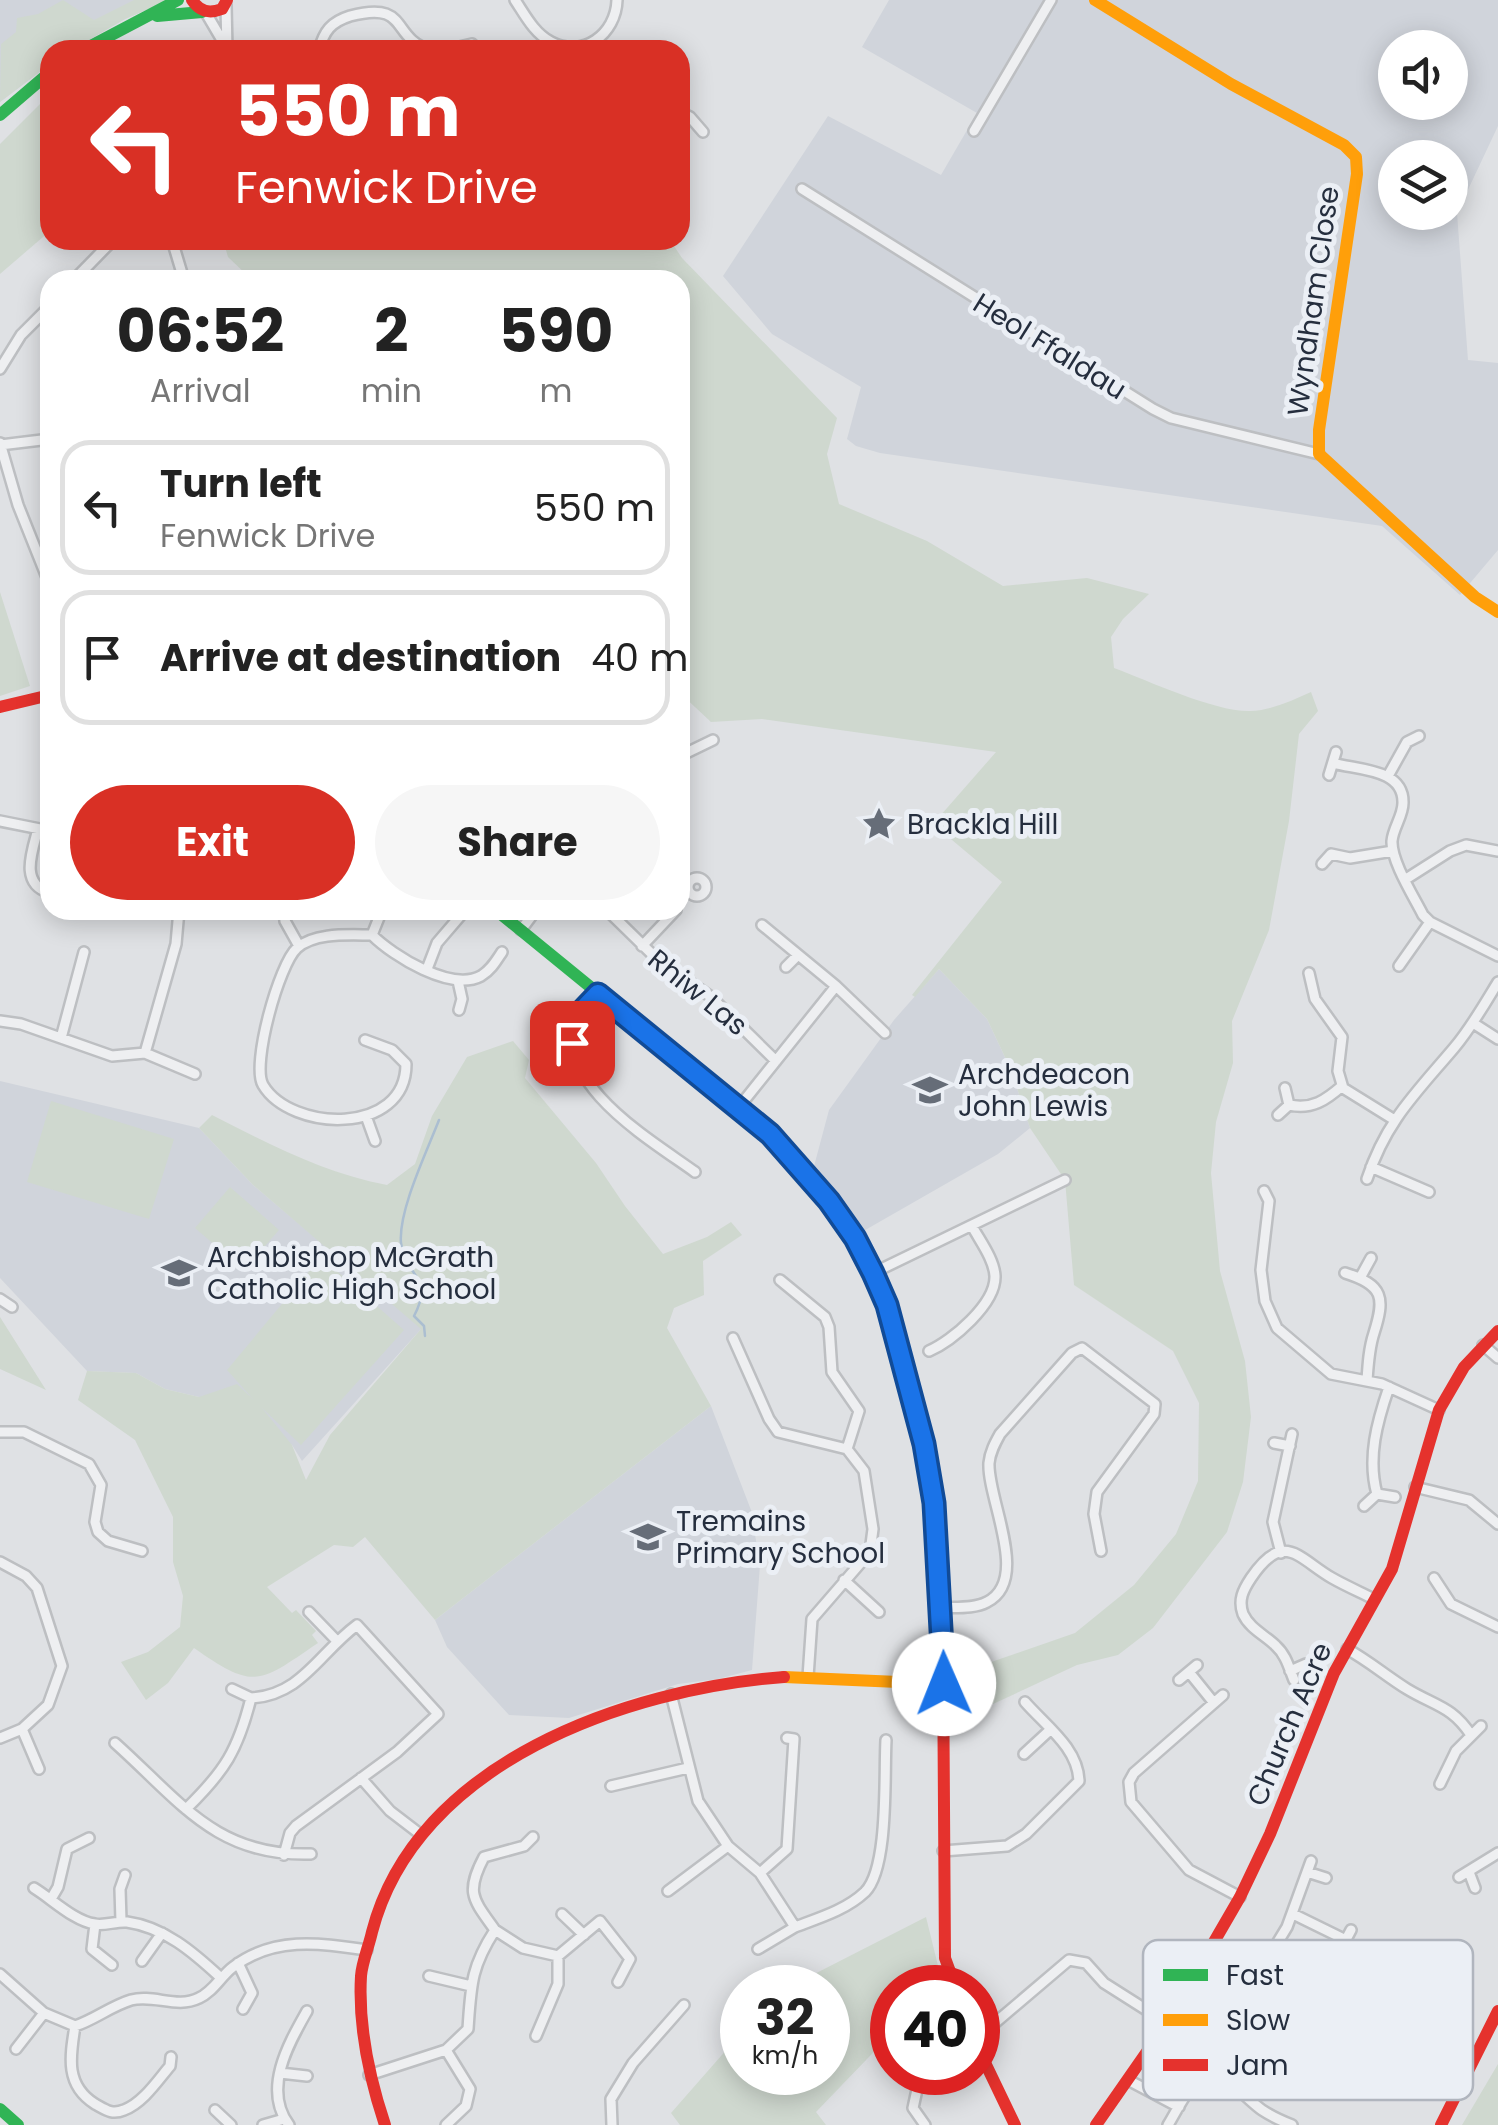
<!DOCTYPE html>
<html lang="en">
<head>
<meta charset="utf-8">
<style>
	:root { --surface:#fff; --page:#f6f6f6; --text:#222; --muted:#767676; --line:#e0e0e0; --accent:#d93025 }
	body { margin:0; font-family:Poppins,sans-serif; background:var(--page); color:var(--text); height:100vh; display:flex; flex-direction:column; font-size:38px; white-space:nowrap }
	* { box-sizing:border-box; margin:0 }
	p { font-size:32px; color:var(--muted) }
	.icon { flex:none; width:55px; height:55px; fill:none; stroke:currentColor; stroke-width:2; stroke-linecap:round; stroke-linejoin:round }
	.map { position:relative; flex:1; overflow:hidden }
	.sheet { position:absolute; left:40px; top:270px; width:650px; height:650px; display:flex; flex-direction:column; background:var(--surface); border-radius:30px; box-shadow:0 5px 25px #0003 }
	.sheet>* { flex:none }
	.hud { position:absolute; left:40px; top:40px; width:650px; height:210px; border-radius:30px; box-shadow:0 5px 25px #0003; background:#d93025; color:#fff; overflow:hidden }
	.buttons { position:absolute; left:1378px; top:30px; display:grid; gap:20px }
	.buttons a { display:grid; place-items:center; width:90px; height:90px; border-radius:50%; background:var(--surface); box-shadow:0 5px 25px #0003; font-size:50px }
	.speed { position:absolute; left:720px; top:1965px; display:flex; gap:20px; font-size:50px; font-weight:700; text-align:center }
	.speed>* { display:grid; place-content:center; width:130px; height:130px; border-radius:50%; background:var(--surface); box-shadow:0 5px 25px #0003; line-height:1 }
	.speed small { font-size:25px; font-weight:400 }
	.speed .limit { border:15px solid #d22; background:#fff; color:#111 }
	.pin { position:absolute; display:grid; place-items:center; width:85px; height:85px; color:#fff; margin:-42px; border-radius:20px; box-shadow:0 5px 15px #0006 }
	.me { position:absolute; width:110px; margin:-55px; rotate:359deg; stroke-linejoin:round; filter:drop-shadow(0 0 8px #0008) }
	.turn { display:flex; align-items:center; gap:35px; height:210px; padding:0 30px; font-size:45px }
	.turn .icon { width:130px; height:130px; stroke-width:2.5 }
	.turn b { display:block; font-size:70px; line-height:85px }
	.eta { display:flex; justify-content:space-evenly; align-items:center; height:170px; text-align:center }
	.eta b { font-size:60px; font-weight:700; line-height:70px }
	.action { display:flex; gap:20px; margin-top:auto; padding:20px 30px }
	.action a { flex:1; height:115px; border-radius:60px; background:var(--accent); color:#fff; font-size:40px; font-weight:700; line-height:115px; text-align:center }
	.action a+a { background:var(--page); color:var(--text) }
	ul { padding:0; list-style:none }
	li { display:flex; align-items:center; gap:30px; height:135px; margin:0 20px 15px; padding:0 10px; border:5px solid var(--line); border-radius:30px }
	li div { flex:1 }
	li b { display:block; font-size:38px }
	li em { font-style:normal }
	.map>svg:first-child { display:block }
	.built { fill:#d0d4db; fill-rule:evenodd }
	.green { fill:#cfd8cf }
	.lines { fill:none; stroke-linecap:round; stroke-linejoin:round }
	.stream { stroke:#abbed1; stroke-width:2.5 }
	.street-casing { stroke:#bdbfc2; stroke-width:14 }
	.street { stroke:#eeeff1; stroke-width:9 }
	.fast { stroke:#30b455; stroke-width:12 }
	.slow { stroke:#ff9f0a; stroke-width:12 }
	.jam { stroke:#e5322d; stroke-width:12 }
	.route-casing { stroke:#114b97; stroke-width:25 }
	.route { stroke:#1a73e8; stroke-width:18 }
	.labels { text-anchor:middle; stroke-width:10; stroke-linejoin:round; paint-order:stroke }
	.street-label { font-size:28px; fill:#252e3e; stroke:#ebeff5 }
	.poi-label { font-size:28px; fill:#252e3e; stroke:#ebeff5; text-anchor:start }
	.key { fill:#ebeff5; stroke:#b0b5be; stroke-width:2.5 }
	.key-label { font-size:28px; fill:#252e3e }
</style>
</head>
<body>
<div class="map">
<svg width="1498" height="2125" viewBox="0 0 1498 2125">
	<rect width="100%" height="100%" fill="#dfe1e4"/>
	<!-- built -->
	<path class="built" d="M0,0H169L125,19L71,50H50V64L0,102Z
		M889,0H1498V126L1457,213L1468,360L1498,363V550L1460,595L1382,526L880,453L856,446L847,439L861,387L772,334L723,276L828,116L941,175L977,113L862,47ZM1395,48H1450V102H1395ZM1395,158H1450V212H1395Z
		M939,969L987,1019L1011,1070L1030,1128L998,1154L860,1233L813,1170L829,1110L894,1020Z
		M0,1081L199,1128L253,1185L422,1328L302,1461L292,1445L199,1397L165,1389L136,1373L87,1371L0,1278Z
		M711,1406L751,1510L760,1565L752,1670L718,1679L678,1684L569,1718L509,1715L447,1647L435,1620Z"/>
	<!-- green -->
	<path class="green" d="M63,0L94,20L134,0H169L125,19L71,50H50V64L0,102L1,44L16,32L17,18L38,14Z
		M50,94V231L0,274V144Z
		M223,240H670L682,258L837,418L827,454L839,504L927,541L1003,586L1087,578L1149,594L1123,619L1111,637L1114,668C1149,681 1215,712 1250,711C1272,710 1291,701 1311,692L1318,711L1299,734L1289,821L1269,930L1232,1021L1233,1063L1216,1122L1211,1173L1220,1271L1245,1361L1251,1417L1243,1482L1227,1532L1153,1628L1118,1655L1077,1665L993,1704L974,1668L1075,1633L1134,1585L1176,1534L1198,1481L1199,1403L1173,1351L1074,1285L1065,1180L1030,1128L1011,1070L987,1019L939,969L915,997L912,995L1002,882L933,824L996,752L762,719L711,722L680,693V280H252L228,257Z
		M0,592L30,686L0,696Z
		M513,1041L529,1060L525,1078L596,1163L625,1206L663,1254L707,1237L731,1222L742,1235L703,1261L704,1295L674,1308L667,1328L711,1406L435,1620L365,1537L353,1547L334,1545L267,1587L292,1613L296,1610L316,1631L312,1635L318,1643C259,1683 255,1691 194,1648L168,1683L146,1700L121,1662L148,1652L180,1627L183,1596L173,1562V1517L135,1440L78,1400L87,1371L136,1373L165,1389L199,1397L237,1384L253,1399L227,1370L321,1257L404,1330L301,1445L262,1408L292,1445L306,1480L330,1435L421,1329L253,1185L199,1128L212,1115C269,1144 324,1173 387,1185L415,1164L432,1116L467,1057Z
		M51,1101L174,1139L149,1219L27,1182Z
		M230,1187L279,1230L244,1270L195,1228Z
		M0,1317L46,1390L0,1369Z
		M926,1917L942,1982L936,1987L892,1988V2033L816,2112L826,2125H680L671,2113L742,2032V2072H828V1988L789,1987Z
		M1498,2064V2125H1462Z"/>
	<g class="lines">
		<!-- stream -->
		<path class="stream" d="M425,1336L424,1326L414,1316C435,1276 405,1277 401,1243C398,1211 427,1151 439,1120"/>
		<!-- street casing -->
		<g class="street-casing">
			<path id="street" d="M515,0C525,15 534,33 551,42C583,59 616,34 617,0
				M226,5L227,50
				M206,13L226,47
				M319,50C324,31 331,22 350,16C410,0 390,38 430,50
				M446,50L472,44
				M680,112L690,117L703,132
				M974,131L1051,0
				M802,189L1153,409L1171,418L1319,454
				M172,240L184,280
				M74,280L113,240
				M0,369L21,335L50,306
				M0,443L18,505L50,585
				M0,445L50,439
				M680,756L713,740
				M1333,763C1356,770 1404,768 1403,803C1403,816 1393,828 1392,841C1391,861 1414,897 1423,915L1430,922L1498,956
				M1329,775L1336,752
				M1388,776L1407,742L1419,736
				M0,821L50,831
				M38,829C32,852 19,884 50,893
				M1322,864L1331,854L1350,858L1393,851
				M688 887a9 9 0 1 1 18 0a9 9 0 1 1-18 0Z
				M1406,879L1450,851L1466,845L1498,851
				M179,910L176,944L145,1053L195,1074
				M284,910L285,921L299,946
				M612,915L657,959L711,997L776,1061
				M762,925L836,986L885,1033
				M521,930L536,910
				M372,935C393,956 451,992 481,976C491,970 496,961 502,952
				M642,946L676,910
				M1399,966L1430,922
				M786,967L798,955
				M427,969L437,943L461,915
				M1309,973L1315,999L1342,1037L1338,1071L1343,1088L1393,1119
				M458,981L462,999L459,1010
				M598,994C592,1001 582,1009 578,1017C550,1082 651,1140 695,1172
				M0,1021L21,1024L112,1056L145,1053
				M1473,1023L1498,1039
				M61,1038L84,952
				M365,1040L392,1050L406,1064C406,1136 291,1132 263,1085C251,1065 279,964 297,948C315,932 349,935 372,935L382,910
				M1285,1088L1289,1105
				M739,1107L836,986
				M1278,1115L1289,1105C1312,1110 1326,1100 1342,1086
				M366,1116L375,1141
				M1371,1167L1429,1192
				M1367,1179C1386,1121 1416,1093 1454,1048C1471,1028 1484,1005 1498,982
				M1264,1191L1269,1201L1261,1270L1265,1301L1277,1328L1331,1374L1382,1384L1439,1410
				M873,1273L1065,1180
				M1345,1273C1384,1285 1385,1298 1374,1333C1369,1348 1368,1364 1367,1381
				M1360,1278L1371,1258
				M780,1280L825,1317L829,1327L832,1372L859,1411L847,1449
				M0,1299L12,1307
				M733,1338L769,1419L778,1432L847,1449L864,1471L873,1529L870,1552L812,1619L808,1677
				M1483,1345L1498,1358
				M929,1351C952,1341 996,1304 995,1276C994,1259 980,1241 972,1226
				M0,1432H24L89,1464L101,1485L95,1522L98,1532L108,1541L142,1551
				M1274,1443L1290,1446
				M1415,1487L1469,1500L1498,1524
				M1377,1494C1367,1458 1377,1422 1389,1387
				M1364,1506L1377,1494L1395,1497
				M1281,1553L1273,1522L1292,1434
				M0,1562L26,1576L37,1588L62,1666L48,1705L22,1729L0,1738
				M1434,1578L1451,1604L1498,1627
				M844,1580L879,1612
				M941,1608C955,1607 974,1609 987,1602C1031,1580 987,1499 989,1463C990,1452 995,1443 1000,1434L1072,1353L1082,1348L1155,1404L1154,1414L1097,1492L1094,1514L1101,1551
				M309,1612L336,1640
				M1347,1649C1369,1661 1386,1676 1407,1689C1435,1706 1452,1706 1471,1735
				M1290,1671L1306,1664
				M1189,1672L1214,1703
				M1179,1680L1197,1665
				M1294,1680C1289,1668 1286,1655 1276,1646C1265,1635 1250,1629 1243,1614C1238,1600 1243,1590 1251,1578C1284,1529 1299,1559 1332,1578C1346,1586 1360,1592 1374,1599
				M232,1689L251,1698
				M671,1694L698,1801L728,1846L760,1873L795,1927C819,1918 846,1910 865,1892C889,1868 884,1775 886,1740
				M1223,1695L1134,1773L1129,1782L1131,1802L1189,1870L1240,1897
				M22,1729L39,1769
				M115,1743C180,1801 216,1857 311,1854
				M1024,1754L1050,1730
				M361,1778L390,1811L420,1834
				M1440,1784L1456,1751L1481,1726
				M611,1786L688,1768
				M186,1809C225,1771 238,1750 251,1698C302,1695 319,1653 357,1625L438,1714L397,1752L296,1826L290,1833L284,1855
				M943,1851L1007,1846L1026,1834L1079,1781C1078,1748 1046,1726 1025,1702
				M1307,1872L1326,1878
				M1469,1872L1475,1888
				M760,1873L787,1849L794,1739L787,1738
				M1459,1877L1498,1853
				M34,1888C52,1899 74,1921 95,1924C105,1926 116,1921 127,1922C164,1927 193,1952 220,1977
				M668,1891L728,1846
				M51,1899L58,1887L67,1849L89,1838
				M562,1914L584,1935
				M1293,1914L1346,1940
				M121,1921L120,1889L125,1875
				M95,1924L92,1949L112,1965
				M495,1930C473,1899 465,1893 484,1857L524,1846L533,1837
				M758,1949L795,1927
				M1340,1951L1351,1930
				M142,1961L162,1933
				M238,1963L252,1993L243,2009
				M1201,1967L1277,2009L1307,2019L1345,2046L1360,2048L1379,2037L1413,1977
				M0,1974L44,2013L75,2026C70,2057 65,2085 95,2104C106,2110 112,2115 124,2110C143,2103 158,2080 170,2066L171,2057
				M429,1976L471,1986
				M1247,1993L1287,1927L1311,1861
				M75,2026C94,2020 111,2006 131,2000C154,1994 177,2009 199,1998C213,1992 221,1976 233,1967C274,1936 319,1943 367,1950
				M989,2028L1069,1960L1086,1963L1104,1983L1167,2023
				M536,2036L558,1984V1956
				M16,2049L44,2013
				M446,2050L470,2089L466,2106L446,2125
				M280,2073L307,2076
				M369,2075L446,2050L468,2029C471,1985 471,1967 495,1930L523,1948L558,1956L600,1921L630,1959L618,1982
				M1130,2081L1179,2107
				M215,2110L231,2125
				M263,2125L284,2119
				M289,2125C262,2089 289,2043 307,2011
				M612,2125L611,2099L633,2063L684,2005
				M925,2125L913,2108L918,2085L932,2072
				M1168,2125C1176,2112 1184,2095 1194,2083C1217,2059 1244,2098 1262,2110C1271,2116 1282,2121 1292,2125"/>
		</g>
		<!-- street -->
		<use href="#street" class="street"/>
		<!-- fast -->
		<path class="fast" d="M157,16L202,12
			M83,50L178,0
			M0,115L50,72
			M496,910L740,1109L812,1181L865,1262L902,1353L921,1433
			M0,2109L18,2125"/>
		<!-- slow -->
		<path class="slow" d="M1095,0L1231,84L1344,145L1356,157L1357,174L1319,430V454L1475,597L1498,612
			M784,1677L944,1684"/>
		<!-- jam -->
		<path class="jam" d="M192,0C200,12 209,14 222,9L227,0
			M0,707L50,695
			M921,1433L938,1553L943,1657L945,1958L956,1988
			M978,2048L1015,2125
			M385,2125C369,2077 358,2028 361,1976C362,1962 369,1946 372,1932C416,1762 627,1689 784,1677
			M1096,2125L1167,2023L1240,1897L1270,1834L1334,1673L1392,1569L1439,1410L1464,1367L1498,1331
			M1441,2125L1498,2011"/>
	</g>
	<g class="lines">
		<!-- route casing -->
		<g class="route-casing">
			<path id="route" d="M572,1043L578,1015L598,994L770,1134L829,1201L855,1238L873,1273L887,1305L924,1444L934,1503L944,1684"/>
		</g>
		<!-- route -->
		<use href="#route" class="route"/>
	</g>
	<!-- icons -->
	<defs>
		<g id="sight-bare" transform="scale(2.7)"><path d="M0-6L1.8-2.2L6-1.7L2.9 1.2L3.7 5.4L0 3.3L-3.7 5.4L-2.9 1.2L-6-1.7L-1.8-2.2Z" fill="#666d78" stroke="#ebeff5" stroke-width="2.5" paint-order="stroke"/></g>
		<g id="school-bare" transform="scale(2.7)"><path d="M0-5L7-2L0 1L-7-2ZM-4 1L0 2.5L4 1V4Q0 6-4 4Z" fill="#666d78" stroke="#ebeff5" stroke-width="2.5" paint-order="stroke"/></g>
	</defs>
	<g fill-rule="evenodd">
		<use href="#sight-bare" x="879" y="824"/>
		<use href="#school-bare" x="930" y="1090"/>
		<use href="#school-bare" x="179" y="1273"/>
		<use href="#school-bare" x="648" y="1537"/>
	</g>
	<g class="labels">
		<!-- street labels -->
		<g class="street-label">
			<text transform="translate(1313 301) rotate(-82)" y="10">Wyndham Close</text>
			<text transform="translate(1050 346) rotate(32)" y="10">Heol Ffaldau</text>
			<text transform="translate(698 992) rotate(39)" y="10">Rhiw Las</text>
			<text transform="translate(1289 1724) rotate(-67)" y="10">Church Acre</text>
		</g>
		<!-- poi labels -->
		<g class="poi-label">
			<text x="907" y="834">Brackla Hill</text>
			<text x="958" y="1084">Archdeacon<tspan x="958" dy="32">John Lewis</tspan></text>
			<text x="207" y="1267">Archbishop McGrath<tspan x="207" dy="32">Catholic High School</tspan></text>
			<text x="676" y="1531">Tremains<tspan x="676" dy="32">Primary School</tspan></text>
		</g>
	</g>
	<!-- legend -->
	<rect x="1143" y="1940" width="330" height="160" rx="15" class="key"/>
	<rect x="1163" y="1969" width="45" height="12" fill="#30b455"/>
	<rect x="1163" y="2014" width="45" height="12" fill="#ff9f0a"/>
	<rect x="1163" y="2059" width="45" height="12" fill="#e5322d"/>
	<g class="key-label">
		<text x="1226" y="1985">Fast</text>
		<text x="1226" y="2030">Slow</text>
		<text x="1226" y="2075">Jam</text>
	</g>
</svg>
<div class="buttons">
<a><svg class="icon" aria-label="sound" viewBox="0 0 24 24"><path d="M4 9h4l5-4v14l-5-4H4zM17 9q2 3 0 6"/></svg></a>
<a><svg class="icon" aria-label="layers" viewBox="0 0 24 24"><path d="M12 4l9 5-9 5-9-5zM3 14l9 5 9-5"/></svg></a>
</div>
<div class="speed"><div>32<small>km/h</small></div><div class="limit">40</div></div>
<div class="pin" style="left:572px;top:1043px;background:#d93025"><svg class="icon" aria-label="arrive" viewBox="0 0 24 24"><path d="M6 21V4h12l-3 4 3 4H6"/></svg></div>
<svg class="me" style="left:944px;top:1684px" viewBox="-20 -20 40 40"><circle r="19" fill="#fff"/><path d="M0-13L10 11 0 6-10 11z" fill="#1a73e8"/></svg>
<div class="hud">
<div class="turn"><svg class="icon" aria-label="left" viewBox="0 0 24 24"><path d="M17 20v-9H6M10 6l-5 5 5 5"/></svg><div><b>550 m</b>Fenwick Drive</div></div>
</div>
<section class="sheet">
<div class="eta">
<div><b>06:52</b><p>Arrival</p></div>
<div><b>2</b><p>min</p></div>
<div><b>590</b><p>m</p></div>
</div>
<ul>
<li><svg class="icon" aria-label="left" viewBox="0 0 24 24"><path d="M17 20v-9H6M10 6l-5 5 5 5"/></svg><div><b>Turn left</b><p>Fenwick Drive</p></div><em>550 m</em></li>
<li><svg class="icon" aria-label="arrive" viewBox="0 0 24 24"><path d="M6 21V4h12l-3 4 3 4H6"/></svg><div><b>Arrive at destination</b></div><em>40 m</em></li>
</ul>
<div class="action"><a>Exit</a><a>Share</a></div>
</section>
</div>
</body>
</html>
